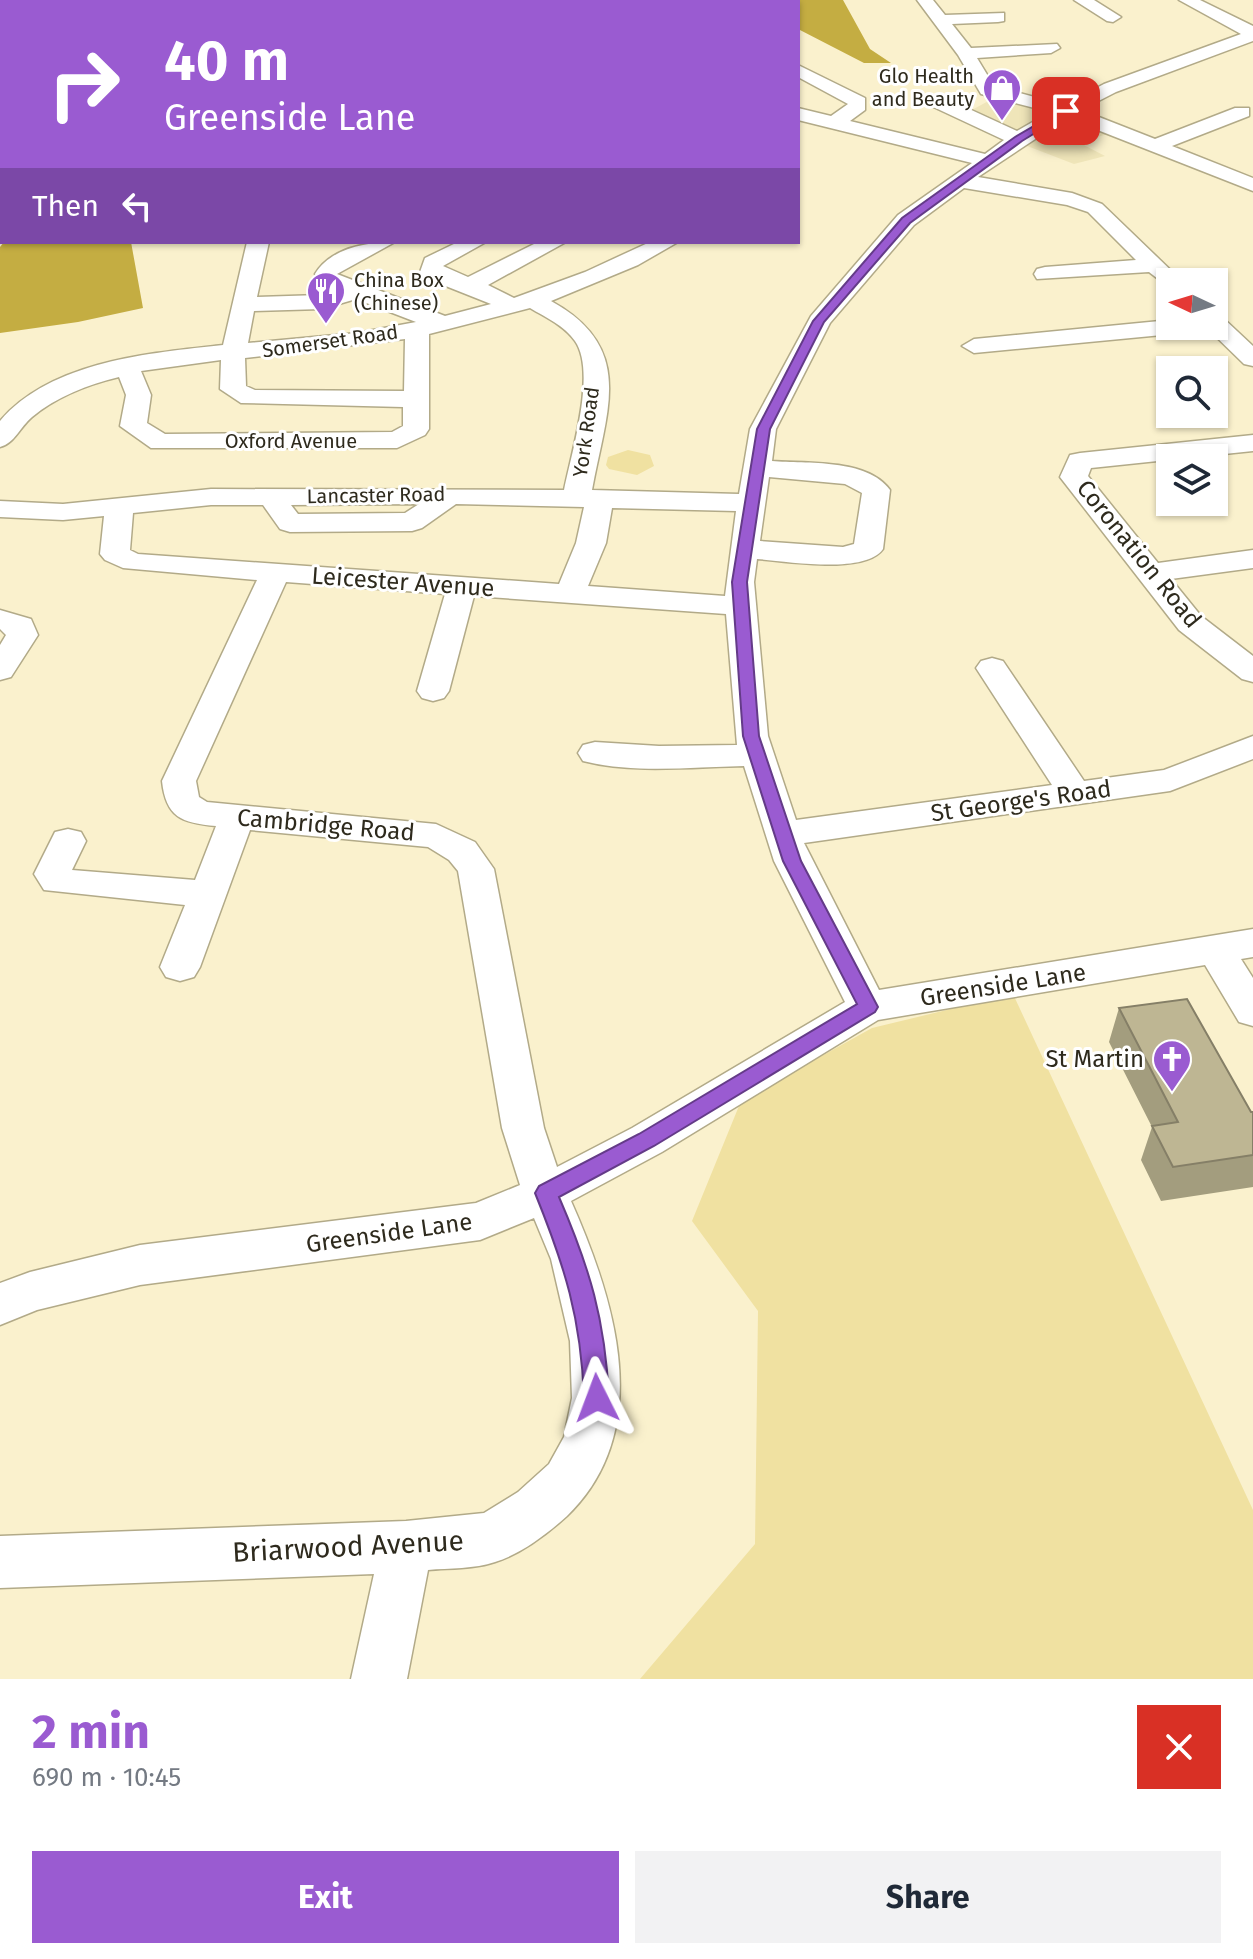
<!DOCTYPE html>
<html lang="en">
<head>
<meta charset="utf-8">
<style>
	:root { --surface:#fff; --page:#f2f2f3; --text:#1f2937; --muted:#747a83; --accent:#9a5bd1 }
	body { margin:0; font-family:"Fira Sans",sans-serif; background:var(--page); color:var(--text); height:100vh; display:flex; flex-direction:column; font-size:30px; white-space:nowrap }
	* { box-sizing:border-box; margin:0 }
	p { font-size:26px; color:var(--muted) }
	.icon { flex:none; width:44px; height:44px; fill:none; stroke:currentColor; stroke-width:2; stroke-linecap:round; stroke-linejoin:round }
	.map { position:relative; height:1679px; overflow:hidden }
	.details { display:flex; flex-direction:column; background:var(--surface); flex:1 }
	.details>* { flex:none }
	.top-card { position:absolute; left:0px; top:0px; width:800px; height:244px; box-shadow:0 2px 6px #0004; background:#9a5bd1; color:#fff; overflow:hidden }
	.needle { width:52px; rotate:274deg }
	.buttons { position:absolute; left:1156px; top:268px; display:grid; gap:16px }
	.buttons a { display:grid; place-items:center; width:72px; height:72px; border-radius:0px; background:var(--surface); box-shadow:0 2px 6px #0004; font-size:40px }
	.pin { position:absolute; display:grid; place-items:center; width:68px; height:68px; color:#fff; margin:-34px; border-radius:16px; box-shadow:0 4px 12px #0006 }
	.me { position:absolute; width:88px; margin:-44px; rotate:357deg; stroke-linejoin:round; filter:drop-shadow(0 0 6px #0008) }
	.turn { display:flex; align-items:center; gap:28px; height:168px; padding:0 32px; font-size:36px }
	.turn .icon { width:104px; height:104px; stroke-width:2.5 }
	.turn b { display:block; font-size:56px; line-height:68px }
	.then { display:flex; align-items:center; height:76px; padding:0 32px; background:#0003; gap:16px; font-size:30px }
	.round { display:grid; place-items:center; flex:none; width:84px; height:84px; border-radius:0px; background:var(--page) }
	.head { display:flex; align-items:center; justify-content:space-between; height:136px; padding:0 32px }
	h1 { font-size:48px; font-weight:700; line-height:60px; color:var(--accent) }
	.primary-button { display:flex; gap:16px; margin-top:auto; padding:16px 32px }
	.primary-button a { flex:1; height:92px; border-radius:0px; background:var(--accent); color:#fff; font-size:32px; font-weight:700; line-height:92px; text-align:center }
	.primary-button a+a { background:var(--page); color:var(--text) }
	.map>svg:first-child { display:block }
	.built { fill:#efe5b9 }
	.green { fill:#f0e1a1 }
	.forest { fill:#c4ad42 }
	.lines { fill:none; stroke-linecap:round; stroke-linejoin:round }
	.minor-casing { stroke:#b2aa88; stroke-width:3 }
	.minor { fill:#fff; fill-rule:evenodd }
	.rail { stroke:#918b72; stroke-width:3; stroke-dasharray:2 4; stroke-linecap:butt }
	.wall { fill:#a39d7e }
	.building { fill:#beb693; stroke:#857f67; stroke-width:2 }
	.route { fill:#9a5bd1; stroke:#643b88; stroke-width:2 }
	.labels { text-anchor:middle; stroke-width:6; stroke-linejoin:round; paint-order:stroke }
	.far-poi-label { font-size:20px; fill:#2e2a1d; stroke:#fff; text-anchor:end }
	.far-street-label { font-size:20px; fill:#2e2a1d; stroke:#fff }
	.street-label { font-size:24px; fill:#2e2a1d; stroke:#fff }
	.poi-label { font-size:24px; fill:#2e2a1d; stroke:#fff; text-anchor:end }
	.near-street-label { font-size:28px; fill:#2e2a1d; stroke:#fff }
</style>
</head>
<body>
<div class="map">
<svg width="1253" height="1679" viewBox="0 0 1253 1679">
	<rect width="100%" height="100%" fill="#faf1cd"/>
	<!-- built -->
	<path class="built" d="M996,97L1028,104L1110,133L1080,143L1105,156L1074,164L1022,144L968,112Z"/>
	<!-- green -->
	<path class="green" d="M628,450L650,455L654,466L637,475L609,469L606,465L608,457Z
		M1013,994L1253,1510V1679H640L755,1544L758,1311L692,1221L741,1101L872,1028Z"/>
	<!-- forest -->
	<path class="forest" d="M0,0H156L2,2L0,137Z
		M742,0H843L870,49L891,63H864L798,29V2Z
		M4,242H131L143,308L78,322L0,333V247Z"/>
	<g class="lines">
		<!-- minor casing -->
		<g class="minor-casing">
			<path id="minor" d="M403,0H423L402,2Z
				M657,0H676L677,2H658Z
				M917,0H933L945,15L1004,13V21L998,22L952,24L971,48L1057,44L1060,48L1051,53L977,58L994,86L1064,105L1104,84L1241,34L1179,0H1200L1253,26V41L1116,92L1081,110L1155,139L1235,108H1249V116L1172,146L1253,178V191L1067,118L978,177L1072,193L1102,204L1183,282H1170V288L1149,272L1037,279L1034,274L1037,269L1045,267L1136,260L1088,212L1067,205L964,188L914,225L830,323L776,429L772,461C806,464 867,458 890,490L883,549C865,575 786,561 757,559L754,582L768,736L796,820L1052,785L976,668L981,661L992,658L1003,661L1084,781L1164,770L1253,736V759L1170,791L804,843L879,990L1253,929V957L1241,959L1253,978V1026L1239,1022L1205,965L878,1020L662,1152L571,1201C615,1300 656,1430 567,1516C547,1534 521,1554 495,1562C475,1569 449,1568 428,1570L407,1679H351L374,1574L0,1588V1536L406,1521L484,1513L518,1492L549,1464L564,1437L572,1398L570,1341L551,1259L534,1218L480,1240L140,1285L37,1310L0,1325V1283L30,1272L140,1245L476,1203L520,1185L502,1128L458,871L449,860L428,847L250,830L200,967L194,977L180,981L166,977L160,967L185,905L44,890L34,874L55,832L68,829L81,832L86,841L72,870L195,880L216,826C181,823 166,817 162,781L257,580L123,568L105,560L100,554L104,516L63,520L0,517V501L63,504L211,489L564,490C571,454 597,372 575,341C565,326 545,317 530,308L429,334V429L425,435L397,448H151L120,426L126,395L119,377C89,384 56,397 32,417C20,427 15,443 0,447V421C51,361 150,353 223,345L247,242H269L257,297L320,295L334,291L324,287L315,274C331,248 366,242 395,242L337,274L445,316L491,304L423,277L420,272L425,258L458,242H486L443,266L468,277L538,242H566L488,285L514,298L585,272L650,242H678L638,265L551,301C637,348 606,411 592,490L739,494L750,429L811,316L898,215L972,163L798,120V108L831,116L848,104L798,77V65L865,98V110L850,121L985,154L1004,140L927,104V96H941L1017,131L1050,112L981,94L958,55ZM356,299L416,322L357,333L248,343L254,311L322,309ZM405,339L404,391L255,390L246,386L245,358ZM221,360L220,389L241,403L403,407V426L392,432L165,434L147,423L151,395L141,371ZM769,477L845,484L862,493L854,544L843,547L760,541ZM419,504L405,513L298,514L291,505ZM456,504L584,507L576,543L559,584L138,554L130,550L133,513L211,505H263L280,529L290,532L412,531L422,528ZM612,508L736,511L725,596L588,586L606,543ZM286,582L445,594L417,691L422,698L433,701L444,698L449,691L474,596L726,614L737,745L659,746L595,742L583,745L578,753L583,761C634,774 692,767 744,766L774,861L845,1002L632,1128L557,1167L544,1128L494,869L475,842L436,824L207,802L199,797L196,781Z
				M1074,0H1094L1121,17L1113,22L1107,21Z
				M1214,315L1222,317L1253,346V366L1244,364L1206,327L1214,326Z
				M1170,320V326H1195L1183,333L974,353L962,346L974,339Z
				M1253,435V451L1091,468L1088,476L1158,563L1253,550V568L1171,579L1201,616L1253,656V682L1242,679L1179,630L1060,477L1070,455L1080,453Z
				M0,610L31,619L38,635L11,677L0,680V645L6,635L0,629Z"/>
		</g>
		<!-- minor -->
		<use href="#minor" class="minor"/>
		<!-- rail -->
		<path class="rail" d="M194,2L198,0
			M0,171L2,168"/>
	</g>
	<!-- wall -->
	<path class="wall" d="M1119,1008L1251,1112H1253V1187L1161,1201L1141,1160L1152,1127L1109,1042Z"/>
	<!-- building -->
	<path class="building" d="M1187,999L1251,1112H1253V1155L1173,1167L1152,1126L1178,1122L1119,1008Z"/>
	<!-- route -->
	<path class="route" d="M1063,109L1071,111L1022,141L910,223L824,322L770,429L747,582L759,736L801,861L878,1007L875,1012L654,1146L559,1197C590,1269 605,1319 609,1398L606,1406L597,1409L588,1406L584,1398C581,1318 565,1267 535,1193L539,1186L639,1134L857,1004L783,861L743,736L732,582L757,429L813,321L902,218L1015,137Z"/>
	<!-- icons -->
	<defs>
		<g id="shop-pin" transform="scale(2)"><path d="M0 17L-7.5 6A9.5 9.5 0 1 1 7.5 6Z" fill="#9a5bd1" stroke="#fff"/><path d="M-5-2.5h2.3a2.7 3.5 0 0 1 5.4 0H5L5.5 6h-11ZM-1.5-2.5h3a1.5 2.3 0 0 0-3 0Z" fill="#fff"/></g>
		<g id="restaurant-pin" transform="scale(2)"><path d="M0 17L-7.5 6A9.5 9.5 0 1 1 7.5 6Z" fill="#9a5bd1" stroke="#fff"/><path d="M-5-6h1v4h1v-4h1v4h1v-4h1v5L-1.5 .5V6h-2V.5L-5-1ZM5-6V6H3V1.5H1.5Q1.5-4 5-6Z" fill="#fff"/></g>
		<g id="church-pin" transform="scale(2)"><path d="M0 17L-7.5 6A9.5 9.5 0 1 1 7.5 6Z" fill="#9a5bd1" stroke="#fff"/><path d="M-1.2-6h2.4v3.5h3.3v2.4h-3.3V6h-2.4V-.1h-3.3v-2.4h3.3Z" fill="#fff"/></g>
	</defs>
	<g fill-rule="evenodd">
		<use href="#shop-pin" x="1002" y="88"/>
		<use href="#restaurant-pin" x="326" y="291"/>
		<use href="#church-pin" x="1172" y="1059"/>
	</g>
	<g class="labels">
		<!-- far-poi labels -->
		<g class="far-poi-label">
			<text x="974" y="83">Glo Health<tspan x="974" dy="23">and Beauty</tspan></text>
			<text x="354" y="287" text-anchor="start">China Box<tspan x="354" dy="23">(Chinese)</tspan></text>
		</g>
		<!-- far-street labels -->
		<g class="far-street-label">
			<text transform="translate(330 341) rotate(-8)" y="7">Somerset Road</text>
			<text transform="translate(586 432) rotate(-82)" y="7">York Road</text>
			<text x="291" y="448">Oxford Avenue</text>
			<text transform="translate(376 495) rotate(-1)" y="7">Lancaster Road</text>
		</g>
		<!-- street labels -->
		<g class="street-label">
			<text transform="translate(1139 554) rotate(51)" y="8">Coronation Road</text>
			<text transform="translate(403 582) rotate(4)" y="8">Leicester Avenue</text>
			<text transform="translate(1021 801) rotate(-8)" y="8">St George's Road</text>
			<text transform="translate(326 825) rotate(5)" y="8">Cambridge Road</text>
			<text transform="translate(1003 985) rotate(-9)" y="8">Greenside Lane</text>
			<text transform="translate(389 1233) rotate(-8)" y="8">Greenside Lane</text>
		</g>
		<!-- poi labels -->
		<g class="poi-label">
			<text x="1144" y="1067">St Martin</text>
		</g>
		<!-- near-street labels -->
		<g class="near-street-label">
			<text transform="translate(348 1546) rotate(-3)" y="10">Briarwood Avenue</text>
		</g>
	</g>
</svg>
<div class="buttons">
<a><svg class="needle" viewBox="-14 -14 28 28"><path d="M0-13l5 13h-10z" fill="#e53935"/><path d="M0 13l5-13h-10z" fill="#747a83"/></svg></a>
<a><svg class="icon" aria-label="search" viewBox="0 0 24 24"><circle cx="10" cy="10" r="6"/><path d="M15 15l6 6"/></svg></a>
<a><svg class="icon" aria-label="layers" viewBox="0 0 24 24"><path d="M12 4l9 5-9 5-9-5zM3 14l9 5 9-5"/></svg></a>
</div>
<div class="pin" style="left:1066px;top:111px;background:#d93025"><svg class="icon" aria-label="arrive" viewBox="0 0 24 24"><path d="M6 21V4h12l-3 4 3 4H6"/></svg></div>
<svg class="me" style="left:597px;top:1398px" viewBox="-20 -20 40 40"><path d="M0-17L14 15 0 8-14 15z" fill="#9a5bd1" stroke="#fff" stroke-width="4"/></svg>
<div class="top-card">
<div class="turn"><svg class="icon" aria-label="right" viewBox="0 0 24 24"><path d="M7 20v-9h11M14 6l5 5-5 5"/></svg><div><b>40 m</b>Greenside Lane</div></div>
<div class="then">Then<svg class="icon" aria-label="left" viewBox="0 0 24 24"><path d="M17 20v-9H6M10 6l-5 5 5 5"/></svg></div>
</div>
</div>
<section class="details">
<div class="head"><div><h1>2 min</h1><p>690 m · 10:45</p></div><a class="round" style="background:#d93025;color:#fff"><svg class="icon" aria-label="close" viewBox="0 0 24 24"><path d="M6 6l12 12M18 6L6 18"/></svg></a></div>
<div class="primary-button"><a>Exit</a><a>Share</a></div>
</section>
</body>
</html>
